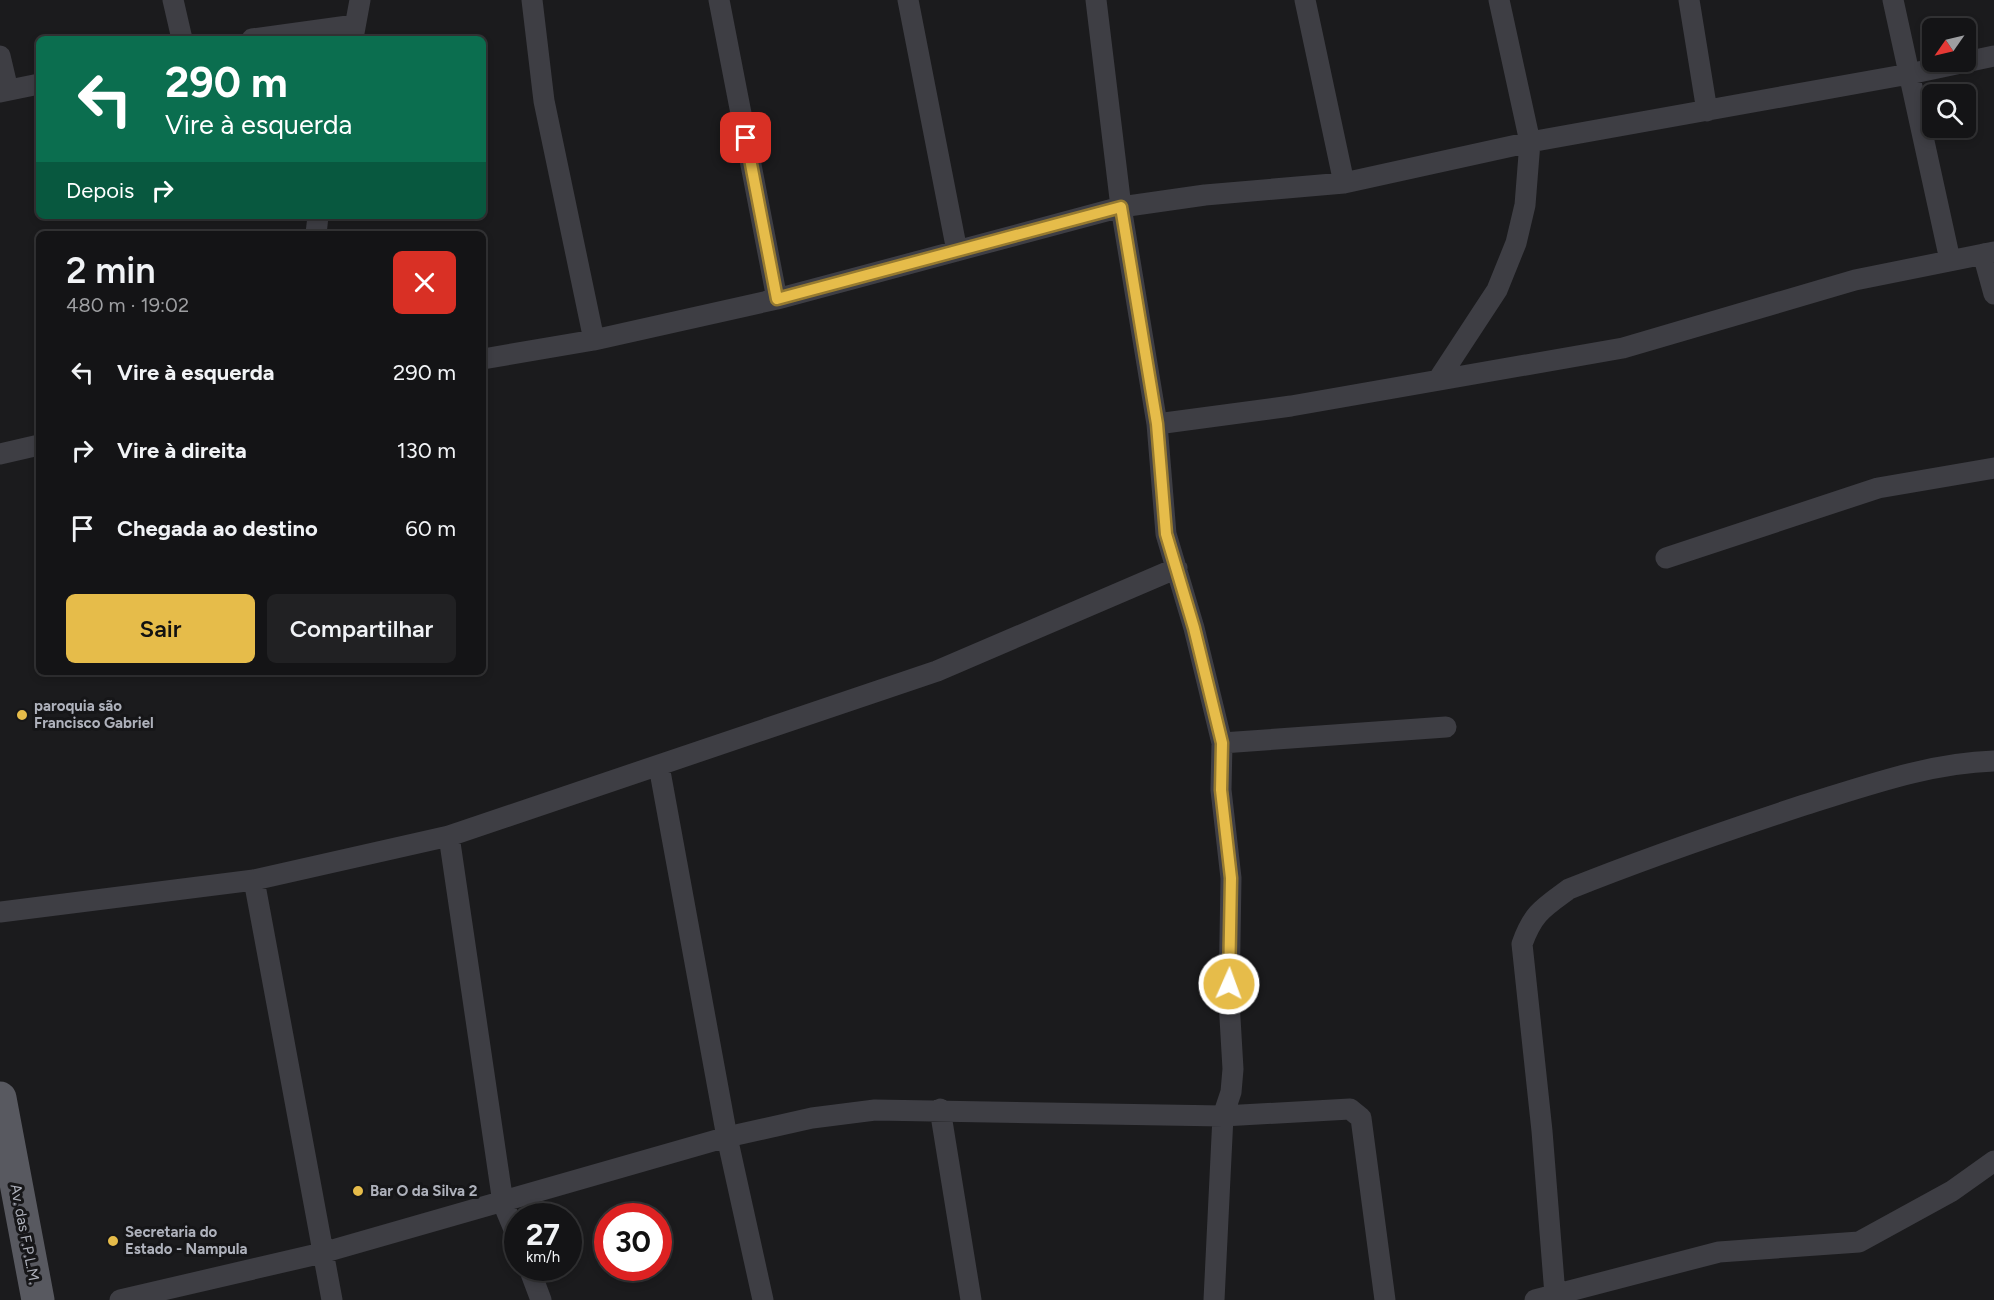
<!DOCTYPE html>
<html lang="pt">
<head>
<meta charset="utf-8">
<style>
	:root { --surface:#141416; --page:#212123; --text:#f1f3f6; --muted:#9d9ea1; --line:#333335; --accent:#e6bc4a }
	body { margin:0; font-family:Figtree,sans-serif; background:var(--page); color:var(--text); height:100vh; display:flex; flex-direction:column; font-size:22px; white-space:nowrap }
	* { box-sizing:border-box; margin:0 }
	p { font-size:20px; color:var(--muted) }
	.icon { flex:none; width:33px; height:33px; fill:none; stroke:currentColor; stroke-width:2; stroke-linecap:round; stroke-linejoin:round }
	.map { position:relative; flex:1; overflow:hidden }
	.details { position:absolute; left:36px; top:231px; width:450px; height:444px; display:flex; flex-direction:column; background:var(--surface); border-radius:9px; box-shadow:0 3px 9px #0003,0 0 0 2px var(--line) }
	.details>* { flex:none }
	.hud { position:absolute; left:36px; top:36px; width:450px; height:183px; border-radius:9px; box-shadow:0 3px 9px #0003,0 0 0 2px var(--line); background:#0b6e4f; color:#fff; overflow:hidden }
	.needle { width:39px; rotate:236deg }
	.controls { position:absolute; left:1922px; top:18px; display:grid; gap:12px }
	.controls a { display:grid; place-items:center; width:54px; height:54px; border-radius:9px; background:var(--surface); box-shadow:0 3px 9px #0003,0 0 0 2px var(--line); font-size:30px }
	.speed { position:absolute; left:504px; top:1203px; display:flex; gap:12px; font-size:30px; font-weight:700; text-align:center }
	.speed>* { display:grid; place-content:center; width:78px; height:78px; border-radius:50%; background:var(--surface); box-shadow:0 3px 9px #0003,0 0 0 2px var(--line); line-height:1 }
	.speed small { font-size:15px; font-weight:400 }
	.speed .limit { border:9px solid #d22; background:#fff; color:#111 }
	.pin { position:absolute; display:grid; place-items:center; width:51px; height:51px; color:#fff; margin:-26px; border-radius:12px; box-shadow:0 3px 9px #0006 }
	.me { position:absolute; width:66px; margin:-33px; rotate:2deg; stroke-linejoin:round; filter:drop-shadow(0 0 4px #0008) }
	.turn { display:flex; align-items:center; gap:21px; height:126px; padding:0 30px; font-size:27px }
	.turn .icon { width:78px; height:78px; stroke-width:2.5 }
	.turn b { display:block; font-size:42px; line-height:51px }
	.then { display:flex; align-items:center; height:57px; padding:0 30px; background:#0003; gap:12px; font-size:22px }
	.round { display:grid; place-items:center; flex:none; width:63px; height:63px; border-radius:9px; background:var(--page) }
	.head { display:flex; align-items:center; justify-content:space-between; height:102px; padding:0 30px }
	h1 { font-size:36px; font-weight:600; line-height:45px }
	.action { display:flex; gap:12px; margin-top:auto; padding:12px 30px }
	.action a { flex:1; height:69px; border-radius:9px; background:var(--accent); color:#111; font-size:24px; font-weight:600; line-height:69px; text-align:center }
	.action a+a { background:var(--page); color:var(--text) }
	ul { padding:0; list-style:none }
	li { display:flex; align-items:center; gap:18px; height:78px; padding:0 30px }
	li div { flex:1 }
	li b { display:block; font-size:22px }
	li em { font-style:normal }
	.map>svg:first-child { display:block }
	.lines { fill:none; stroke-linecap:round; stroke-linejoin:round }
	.minor { stroke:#3e3e44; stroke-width:21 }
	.primary { stroke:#585960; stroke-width:33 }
	.route-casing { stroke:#967a30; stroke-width:15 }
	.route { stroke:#e6bc4a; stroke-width:10 }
	.poi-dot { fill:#e6bc4a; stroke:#161618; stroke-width:2 }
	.labels { text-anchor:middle; stroke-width:6; stroke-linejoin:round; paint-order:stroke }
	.poi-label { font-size:15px; font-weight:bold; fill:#aeb1bb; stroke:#161618; text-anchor:start }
	.street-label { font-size:15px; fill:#aeb1bb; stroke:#161618 }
</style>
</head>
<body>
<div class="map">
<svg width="1994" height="1300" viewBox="0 0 1994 1300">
	<rect width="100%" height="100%" fill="#1b1b1d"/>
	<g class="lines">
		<!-- minor -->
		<path class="minor" d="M173,0L182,39
			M532,0L544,101L594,340
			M719,0L777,299
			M908,0L957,251
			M1096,0L1121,207L1157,424L1166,534L1194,628L1222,743L1221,790L1231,878L1229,1001L1233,1069L1231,1092L1223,1116L1214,1300
			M1305,0L1344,183
			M1689,0L1707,111
			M1893,0L1950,260
			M353,38L360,0
			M252,39L355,25
			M0,56L8,90
			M0,92L39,84
			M316,234L318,216
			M1983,254L1994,294
			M483,359L594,340L777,299L1121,207L1205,195L1344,183L1530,142L1909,74L1994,56
			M1438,380L1497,290L1516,243L1525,205L1530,142L1499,0
			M1157,424L1291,406L1623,348L1855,280L1994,252
			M0,454L39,445
			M1666,558L1878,488L1994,468
			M1222,743L1446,727
			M659,766L727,1137L763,1300
			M449,836L503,1203L518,1239
			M254,880L332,1300
			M0,912L254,880L449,836L937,671L1177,568
			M940,1109L971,1300
			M529,1268L541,1300
			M1555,1295L1542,1131L1522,944C1533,913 1543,908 1569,889C1646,858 1725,831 1804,805C1866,786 1929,763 1994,761
			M120,1300L322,1253L727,1137L812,1118L875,1110L1223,1116L1350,1109L1361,1118L1385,1300
			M1535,1300L1719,1252L1859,1242L1952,1191L1994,1161"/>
		<!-- primary -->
		<path class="primary" d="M0,1098L38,1300"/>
	</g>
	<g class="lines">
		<!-- route casing -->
		<g class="route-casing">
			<path id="route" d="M746,138L777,299L1121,207L1157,424L1166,534L1194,628L1222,743L1221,790L1231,878L1229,984"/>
		</g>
		<!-- route -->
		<use href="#route" class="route"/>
	</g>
	<!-- markers -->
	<g class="poi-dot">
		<circle cx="22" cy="715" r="6"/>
		<circle cx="358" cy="1191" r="6"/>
		<circle cx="113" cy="1241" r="6"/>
	</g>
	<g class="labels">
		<!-- poi labels -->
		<g class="poi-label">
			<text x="34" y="711">paroquia são<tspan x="34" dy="17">Francisco Gabriel</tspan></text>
			<text x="370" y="1196">Bar O da Silva 2</text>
			<text x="125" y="1237">Secretaria do<tspan x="125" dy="17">Estado - Nampula</tspan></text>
		</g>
		<!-- street labels -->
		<g class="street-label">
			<text transform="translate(25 1234) rotate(79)" y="5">Av. das F.P.L.M.</text>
		</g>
	</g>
</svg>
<div class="controls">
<a><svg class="needle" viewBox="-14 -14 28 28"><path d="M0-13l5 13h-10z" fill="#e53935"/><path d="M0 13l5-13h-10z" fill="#9d9ea1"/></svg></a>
<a><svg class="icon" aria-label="search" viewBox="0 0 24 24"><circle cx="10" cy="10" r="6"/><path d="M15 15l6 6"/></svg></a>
</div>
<div class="speed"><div>27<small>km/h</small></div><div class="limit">30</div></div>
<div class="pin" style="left:746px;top:138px;background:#d93025"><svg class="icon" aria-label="arrive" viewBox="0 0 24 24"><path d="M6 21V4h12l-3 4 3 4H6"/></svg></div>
<svg class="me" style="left:1229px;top:984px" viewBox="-20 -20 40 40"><circle r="17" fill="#e6bc4a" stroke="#fff" stroke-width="3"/><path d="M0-11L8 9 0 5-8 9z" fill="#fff"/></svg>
<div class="hud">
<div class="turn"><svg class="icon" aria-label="left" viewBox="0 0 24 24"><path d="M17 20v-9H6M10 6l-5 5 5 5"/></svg><div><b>290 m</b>Vire à esquerda</div></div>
<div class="then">Depois<svg class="icon" aria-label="right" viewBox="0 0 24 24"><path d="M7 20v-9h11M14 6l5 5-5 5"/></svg></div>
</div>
<section class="details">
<div class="head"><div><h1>2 min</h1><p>480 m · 19:02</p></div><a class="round" style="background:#d93025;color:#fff"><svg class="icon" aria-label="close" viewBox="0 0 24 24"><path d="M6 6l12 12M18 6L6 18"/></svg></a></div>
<ul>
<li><svg class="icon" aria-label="left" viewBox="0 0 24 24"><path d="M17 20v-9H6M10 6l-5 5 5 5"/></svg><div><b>Vire à esquerda</b></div><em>290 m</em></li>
<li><svg class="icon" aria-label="right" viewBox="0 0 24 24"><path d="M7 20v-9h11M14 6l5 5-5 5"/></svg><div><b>Vire à direita</b></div><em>130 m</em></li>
<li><svg class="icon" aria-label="arrive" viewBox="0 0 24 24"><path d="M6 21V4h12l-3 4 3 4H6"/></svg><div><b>Chegada ao destino</b></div><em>60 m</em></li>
</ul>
<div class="action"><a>Sair</a><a>Compartilhar</a></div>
</section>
</div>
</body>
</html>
